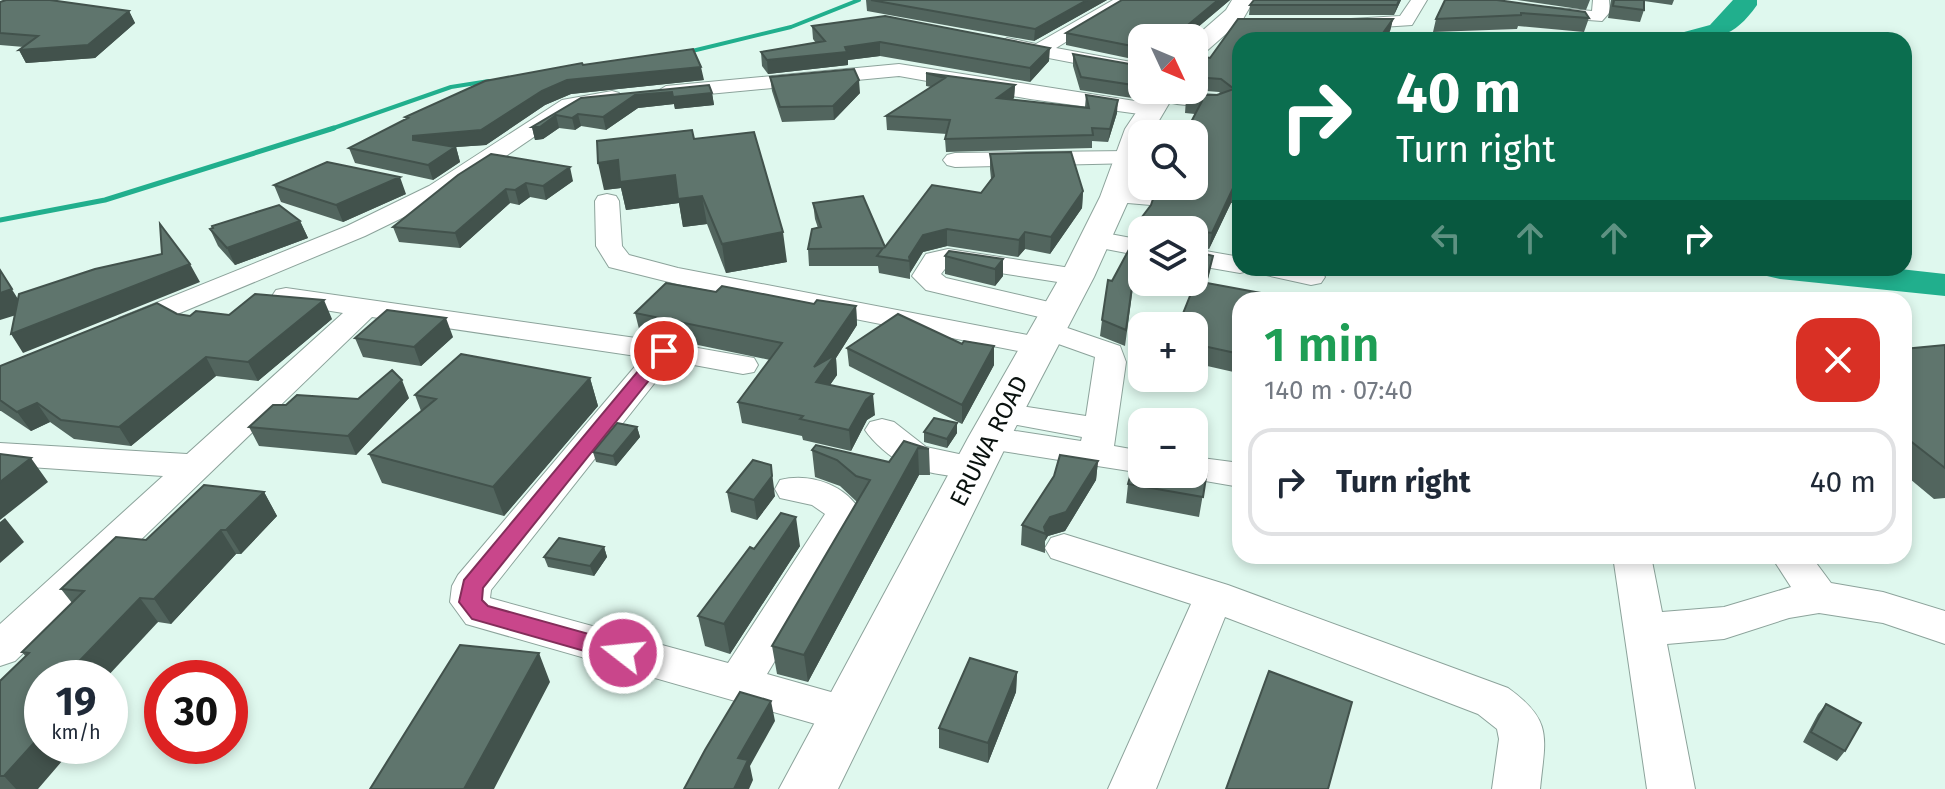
<!DOCTYPE html>
<html lang="en">
<head>
<meta charset="utf-8">
<style>
	:root { --surface:#fff; --page:#f2f2f3; --text:#1f2937; --muted:#747a83; --line:#e0e1e3 }
	body { margin:0; font-family:"Fira Sans",sans-serif; background:var(--page); color:var(--text); height:100vh; display:flex; flex-direction:column; font-size:30px; white-space:nowrap }
	* { box-sizing:border-box; margin:0 }
	p { font-size:26px; color:var(--muted) }
	.icon { flex:none; width:44px; height:44px; fill:none; stroke:currentColor; stroke-width:2; stroke-linecap:round; stroke-linejoin:round }
	.map { position:relative; flex:1; overflow:hidden }
	.drawer { position:absolute; left:1232px; top:292px; width:680px; height:272px; display:flex; flex-direction:column; background:var(--surface); border-radius:24px; box-shadow:0 4px 12px #0003 }
	.drawer>* { flex:none }
	.top-card { position:absolute; left:1232px; top:32px; width:680px; height:244px; border-radius:24px; box-shadow:0 4px 12px #0003; background:#0b6e4f; color:#fff; overflow:hidden }
	.needle { width:52px; rotate:134deg }
	.tools { position:absolute; left:1128px; top:24px; display:grid; gap:16px }
	.tools a { display:grid; place-items:center; width:80px; height:80px; border-radius:16px; background:var(--surface); box-shadow:0 4px 12px #0003; font-size:40px }
	.speed { position:absolute; left:24px; top:660px; display:flex; gap:16px; font-size:40px; font-weight:700; text-align:center }
	.speed>* { display:grid; place-content:center; width:104px; height:104px; border-radius:50%; background:var(--surface); box-shadow:0 4px 12px #0003; line-height:1 }
	.speed small { font-size:20px; font-weight:400 }
	.speed .limit { border:12px solid #d22; background:#fff; color:#111 }
	.pin { position:absolute; display:grid; place-items:center; width:68px; height:68px; color:#fff; margin:-34px; border:4px solid #fff; border-radius:50%; box-shadow:0 2px 8px #0007 }
	.me { position:absolute; width:88px; margin:-44px; rotate:286deg; stroke-linejoin:round; filter:drop-shadow(0 0 6px #0008) }
	.turn { display:flex; align-items:center; gap:28px; height:168px; padding:0 32px; font-size:36px }
	.turn .icon { width:104px; height:104px; stroke-width:2.5 }
	.turn b { display:block; font-size:56px; line-height:68px }
	.lanes { display:flex; align-items:center; height:76px; padding:0 32px; background:#0003; justify-content:center; gap:40px; direction:ltr }
	.lanes .off { opacity:.35 }
	.round { display:grid; place-items:center; flex:none; width:84px; height:84px; border-radius:24px; background:var(--page) }
	.overview { display:flex; align-items:center; justify-content:space-between; height:136px; padding:0 32px }
	h1 { font-size:48px; font-weight:600; line-height:60px; color:#1e9e55 }
	ul { padding:0; list-style:none }
	li { display:flex; align-items:center; gap:24px; height:108px; margin:0 16px 12px; padding:0 16px; border:4px solid var(--line); border-radius:24px }
	li div { flex:1 }
	li b { display:block; font-size:30px }
	li em { font-style:normal }
	.map>svg:first-child { display:block }
	.lines { fill:none; stroke-linecap:round; stroke-linejoin:round }
	.stream-far1 { stroke:#21af8d; stroke-width:4 }
	.stream { stroke:#21af8d; stroke-width:5 }
	.river { fill:#21af8d; fill-rule:evenodd }
	.minor-casing { stroke:#8ca39b; stroke-width:2 }
	.major-casing { stroke:#8ca39b; stroke-width:2 }
	.minor { fill:#fff; fill-rule:evenodd }
	.major { fill:#fff; fill-rule:evenodd }
	.wall { fill:#52655e }
	.shaded-wall { fill:#42524c }
	.building { fill:#5f756d; stroke:#42524c; stroke-width:2 }
	.route { fill:#c9468b; stroke:#832e5a; stroke-width:2 }
	.labels { text-anchor:middle; stroke-width:6; stroke-linejoin:round; paint-order:stroke }
	.street-label { font-size:24px; fill:#09110e; stroke:#fff }
</style>
</head>
<body>
<div class="map">
<svg width="1945" height="789" viewBox="0 0 1945 789">
	<rect width="100%" height="100%" fill="#dff8ee"/>
	<g class="lines">
		<!-- stream-far1 -->
		<path class="stream-far1" d="M688,52L791,27L859,0
			M328,130L451,87L489,81"/>
		<!-- stream -->
		<path class="stream" d="M0,220L105,200L334,128"/>
		<!-- river -->
		<path class="river" d="M1733,0H1757V5C1731,42 1711,40 1669,40L1673,35L1710,25Z
			M1761,268H1891L1945,274V296L1780,279L1767,276Z"/>
		<!-- minor casing -->
		<g class="minor-casing">
			<path id="minor" d="M1113,0H1134L1056,48L1142,64V76L1007,50L998,44L1007,38L1036,44Z
				M1411,0H1427L1412,25L1351,29L1342,24L1351,19L1400,16Z
				M1593,0H1609L1610,12L1602,21L1547,17L1538,12L1547,7L1592,11Z
				M899,64L1154,104L1165,110L1154,116L1030,99L899,76L666,98L656,92L666,86Z
				M1156,90L1219,95L1229,101C1221,111 1159,105 1151,95Z
				M612,91L619,93L622,97L619,101L575,109L447,196L365,236L139,330L129,333L119,330L114,324L119,318L347,226L429,186L562,100Z
				M1128,151L1136,153L1139,158L1136,163L955,167L947,165L943,160L947,155L955,153Z
				M1169,186H1193L1183,205L1174,207L1116,202L1107,200L1104,195L1107,190L1116,188L1166,192Z
				M607,194L616,196L619,201L622,246L629,255L678,268L1038,337L1032,330L1037,324L1047,321L1120,346L1126,362L1114,446L1142,451V473L989,449L977,446L972,438L977,430L989,427L1081,441L1082,437L990,420L986,413L990,406L1002,403L1086,416L1095,357L1050,341L1054,346L1050,352L1039,355L677,284L609,267L596,246L595,201L598,196Z
				M1094,231L1142,240V256L1085,245L1081,239L1085,233Z
				M948,249L1077,269L1087,271L1091,277L1087,283L1077,285L948,265L941,274L946,278L1066,306L1070,312L1066,318L1056,321L926,290L912,276L926,254Z
				M1194,249L1240,257V268H1307L1321,271L1325,277L1321,283L1311,285L1248,271L1240,273L1194,265Z
				M286,288L664,342L754,358L758,365L754,372L743,374L672,361L491,590L490,598L728,663L825,514L812,505L780,498L775,489L780,480C811,472 849,486 862,515L767,674L863,701L869,714L863,727L847,733L466,624L450,602L452,586L458,575L643,357L372,317L15,661L0,666V624L163,476L0,465V443L187,454L343,313L276,302L272,296L276,290Z
				M882,419L894,422L926,447L987,460L992,468L987,476C970,481 922,473 904,464C891,458 873,442 865,430L870,422Z
				M1194,457L1240,463V487L1182,477L1180,474H1194Z
				M1064,534L1228,585L1508,688C1554,721 1545,738 1540,789H1492L1499,739L1497,729L1478,714L1225,617L1156,789H1108L1191,604L1051,558L1045,548L1051,538Z
				M1613,556H1651L1662,612L1724,607L1791,587L1771,556H1811L1831,583L1883,592L1945,611V644L1883,623L1819,613L1789,618L1724,639L1667,644L1695,789H1647Z"/>
		</g>
		<!-- major casing -->
		<g class="major-casing">
			<path id="major" d="M1232,0H1254L1243,19L1202,55L1194,57V38L1226,10Z
				M1151,90H1177L1151,134H1142V161L1130,197L1094,277L1010,438L838,789H779L968,438L1060,277L1100,197L1125,129Z"/>
		</g>
		<!-- minor -->
		<use href="#minor" class="minor"/>
		<!-- major -->
		<use href="#major" class="major"/>
	</g>
	<!-- wall -->
	<path class="wall" d="M866,0H1107L1034,41L867,11Z
		M1122,0H1230L1185,38H1142V61L1066,45V33Z
		M1254,0H1401L1394,15H1249L1250,5Z
		M1445,0L1589,18L1584,32L1518,26L1517,29L1433,32L1436,19Z
		M1517,0H1590L1586,10Z
		M1611,0H1674L1672,5L1644,1V10L1640,22L1608,18Z
		M0,2L129,11L135,23L95,58L26,63L19,50L24,47L0,45Z
		M1238,19H1393L1390,31L1384,40H1240V204L1231,203L1209,249L1194,246V230H1142V237L1137,236L1139,221L1151,205L1155,193H1186L1190,186H1194V134H1188L1195,114L1185,113L1186,99L1188,95H1217L1221,94L1219,92L1194,90V73L1199,56L1210,58Z
		M812,26L1049,61L1030,82L880,56L848,60V65L768,74L762,66L761,52L816,43L813,39Z
		M1073,54L1141,66L1140,79L1137,84H1133L1132,98L1080,90L1073,66Z
		M583,65L704,80L571,94L545,105L486,145L456,147L460,162L433,180L355,163L349,148L406,120L405,117Z
		M926,73L1015,85L1014,98L1012,100L1085,107L1086,95L1117,113L1108,142L1092,141V148L946,152L945,139L947,134L887,130L886,116L931,87L926,86Z
		M770,77L860,93L834,120L782,122L772,91Z
		M712,93L714,105L675,109L674,104L638,108L606,130L581,126L575,130L559,128L543,139L535,140L532,127L581,98Z
		M694,139L787,262L726,273L707,224L683,227L679,203L626,210L621,188L604,190Z
		M990,154L1083,191L1082,208L1050,254L1025,249L1018,257L947,246L923,252L910,273V279L879,273L878,266H809L808,249L818,228L815,219L813,203L885,247L981,193L991,179L990,169Z
		M458,175L573,181L546,200L530,197L519,205L510,203L460,248L399,242L393,227Z
		M274,185L406,194L343,222L281,202Z
		M300,221L308,238L235,265L218,246L210,229Z
		M1142,243V282H1194V251L1213,256L1207,283L1240,300V369L1238,373L1194,363V326L1192,292L1134,280L1125,346L1100,336L1102,320L1112,281Z
		M945,256L1003,259V276L995,286L945,274Z
		M716,292L814,304L856,306L857,325L836,358L837,375L830,385L875,415L867,420L851,451L803,440L802,436L742,423L738,402L770,360L640,333L635,313Z
		M177,314L190,316L229,315L332,319L258,381L216,376L131,446L74,439L50,422L31,431L1,411H0V366Z
		M453,337L421,366L363,357L355,338Z
		M962,344L994,346V365L962,424L849,366L847,348Z
		M1945,345V498L1934,499L1904,474V349Z
		M590,378L598,406L504,516L382,483L369,454L421,411L415,395Z
		M409,398L356,455L259,446L249,427L286,405L358,399Z
		M957,423V433L947,448L924,442V432Z
		M637,427L640,437L616,466L596,462L593,452Z
		M904,441L929,449L930,475H919L808,682L777,674L772,646L857,502L840,486L815,477L812,450L889,462Z
		M1098,461L1096,480L1065,531L1048,536L1045,541V553L1021,545L1022,525Z
		M1207,471L1199,517L1126,503L1128,484Z
		M264,492L277,516L241,554H236L171,624L158,622L42,678L38,789H0V681L26,657L22,652L72,603L61,589L146,540Z
		M727,492L775,496L757,520L731,512Z
		M800,546L730,654L705,646L698,616L754,549Z
		M604,547L607,557L594,576L548,567L544,557Z
		M1829,556H1876L1873,560L1835,562Z
		M1017,672L1016,692L988,763L939,748V728Z
		M1826,704L1845,751L1837,761L1803,742L1818,714Z"/>
	<!-- shaded-wall -->
	<path class="shaded-wall" d="M1087,0H1107L1034,41L1035,29Z
		M1218,0H1230L1185,38H1177V34Z
		M1399,0H1401L1394,15L1397,5Z
		M129,11L135,23L95,58L26,63L19,50Z
		M1393,19L1390,31L1384,40H1378Z
		M880,42V56L848,60V65L768,74L767,60Z
		M1050,48L1049,61L1030,82V68Z
		M1141,66L1140,79L1137,84L1138,72Z
		M701,67L704,80L571,94L545,105L486,145L456,147L460,162L433,180L428,165L413,140V136L567,80Z
		M859,80L860,93L834,120L833,106Z
		M1015,85L1014,98L997,112V98Z
		M672,92L712,93L714,105L675,109L674,104L638,108L606,130L603,117L635,95Z
		M1118,100L1117,113L1108,142L1110,129Z
		M578,114L581,126L575,130L572,118Z
		M556,115L559,128L543,139L535,140L532,127Z
		M618,160L675,175L702,196L707,224L683,227L679,203L626,210L621,188L604,190L598,163Z
		M570,167L573,181L546,200L543,186Z
		M400,177L406,194L343,222L336,205Z
		M526,183L530,197L519,205L515,190Z
		M1233,188L1231,203L1209,249L1212,233Z
		M506,189L510,203L460,248L455,233Z
		M1083,191L1082,208L1050,254L1051,237Z
		M300,221L308,238L235,265L227,248Z
		M947,229V246L923,252L910,273L909,257L923,235Z
		M783,232L787,262L726,273L722,244Z
		M1025,232V249L1018,257L1019,240Z
		M1003,259V276L995,286V269Z
		M190,264L200,282L23,353L11,334Z
		M0,270L26,312L0,320Z
		M324,300L332,319L258,381L248,362Z
		M856,306L857,325L836,358L837,375L818,402L814,367Z
		M446,318L453,337L421,366L414,347Z
		M994,346V365L962,424V405Z
		M206,357L216,376L131,446L119,427Z
		M590,378L598,406L504,516L493,487Z
		M402,380L409,398L356,455L348,436Z
		M873,394L875,415L867,420L851,451L849,430L866,400Z
		M37,403L50,422L31,431L17,412Z
		M957,423V433L947,448V439Z
		M637,427L640,437L616,466L613,456Z
		M918,448L919,475L808,682L804,655Z
		M31,458L48,482L0,520V482Z
		M1098,461L1096,480L1065,531L1048,536L1045,541L1046,534L1044,527L1050,517Z
		M771,465L775,496L757,520L754,500Z
		M264,492L277,516L241,554L226,530Z
		M796,517L800,546L730,654L724,624Z
		M5,518L24,542L0,563V522Z
		M221,530L236,554L171,624L154,599Z
		M604,547L607,557L594,576L590,566Z
		M140,598L158,622L106,678H63Z
		M539,653L550,682L494,789H464Z
		M1017,672L1016,692L988,763V743Z
		M771,701L775,721L750,766L753,780L749,789H734L738,758Z
		M42,734V746H75L38,789H16L4,776Z"/>
	<!-- building -->
	<path class="building" d="M6,0H50L129,11L88,45L19,50L38,36L0,33V2Z
		M871,0H1087L1035,29Z
		M1122,0H1218L1177,34L1161,31L1157,38H1142V48L1066,33Z
		M1254,0H1399L1397,5H1250Z
		M1445,0H1497L1585,12L1589,18L1521,13V15L1436,19Z
		M1614,0H1644V10L1613,6Z
		M885,16L1050,48L1030,68L880,42L845,47L847,52L767,60L761,52L825,41L812,26Z
		M1238,19H1393L1378,40H1240V189L1233,188L1212,233L1197,231L1194,233V230H1146V223L1139,221L1151,205L1155,193H1186L1190,186H1194V179L1198,173L1194,169V134H1188L1191,122L1202,101L1186,99L1188,95H1217L1234,89L1221,79L1194,77V73L1199,56L1210,58Z
		M693,49L701,67L567,80L542,91L481,130L413,136V140L455,147L428,165L349,148L408,118L405,117L485,81L582,63L583,65Z
		M1073,54L1141,66L1138,72L1131,71L1133,85L1081,77Z
		M854,69L859,80L833,106L780,107L770,77Z
		M926,73L1015,85L997,98L1089,108L1086,95L1118,100L1110,129L1092,128L1093,135L945,139L950,120L886,116L945,78Z
		M709,85L712,93L673,97L672,92L635,95L603,117L578,114L572,118L556,115L540,127H532L581,98Z
		M692,130L694,139L754,132L783,232L722,244L702,196L678,199L675,175L620,182L618,160L598,163L597,141Z
		M1071,152L1083,191L1051,237L1025,232L1019,240L947,229L923,235L909,257L910,261L877,256L883,248L808,249L812,229L821,227L813,203L863,196L885,247L932,185L981,193L994,176L990,154Z
		M491,154L570,167L543,186L526,183L515,190L506,189L455,233L393,227L458,175Z
		M327,162L400,177L336,205L274,185Z
		M279,205L300,221L227,248L210,229L213,228L212,226Z
		M160,224L190,264L11,334L19,294L95,269L162,254Z
		M1133,242L1142,243V266L1135,265L1126,330L1102,320L1108,280L1112,281Z
		M949,251L1003,259L995,269L945,256Z
		M1194,251L1213,256L1207,279L1194,276Z
		M0,270L12,289L0,293Z
		M1196,281L1272,295L1270,300H1240V354L1194,344V326H1178Z
		M666,283L716,292L722,286L814,304L817,300L856,306L814,367L835,355L816,382L873,394L866,400L849,430L800,419L803,416L738,402L782,343L635,313Z
		M255,294L324,300L248,362L206,357L119,427L61,420L37,403L17,412L0,400V366L157,303L177,314L190,316L196,311L229,315Z
		M387,310L446,318L414,347L355,338Z
		M898,314L962,344L964,341L994,346L962,405L847,348Z
		M1945,345V468L1904,436V349Z
		M461,354L590,378L493,487L369,454L436,399L415,395Z
		M392,370L402,380L348,436L249,427L273,405H286L297,395L358,399Z
		M934,418L957,423L947,439L924,432Z
		M617,423L637,427L613,456L593,452Z
		M904,441L929,449L918,448L804,655L772,646L870,480L856,476L837,460L812,450L816,445L889,462Z
		M0,454L31,458L0,482Z
		M1060,455L1098,461L1066,512L1050,517L1044,527L1046,534L1022,525L1054,476Z
		M1135,458L1142,459V474H1194V468L1207,471L1203,497L1128,484Z
		M753,460L771,465L772,476L754,500L727,492Z
		M204,485L264,492L226,530H221L154,599L140,598L63,678H42V734L4,776H0V681L29,653L22,652L84,591L61,589L116,537L146,540Z
		M781,513L796,517L724,624L698,616L750,547L754,549Z
		M559,538L604,547L590,566L544,557Z
		M460,645L539,653L464,789H370Z
		M970,658L1017,672L988,743L939,728Z
		M1269,671L1352,702L1328,789H1226Z
		M740,692L771,701L738,758L748,760L734,789H684L705,750Z
		M1826,704L1861,723L1845,751L1811,732Z"/>
	<!-- route -->
	<path class="route" d="M664,345L670,347L672,351L670,354L483,588L482,600L488,606L632,646L635,653L632,659L623,662L472,619L459,602L464,580L658,347Z"/>
	<g class="labels">
		<!-- street labels -->
		<g class="street-label">
			<text transform="translate(989 441) rotate(-63)" y="8">ERUWA ROAD</text>
		</g>
	</g>
</svg>
<div class="tools">
<a><svg class="needle" viewBox="-14 -14 28 28"><path d="M0-13l5 13h-10z" fill="#e53935"/><path d="M0 13l5-13h-10z" fill="#747a83"/></svg></a>
<a><svg class="icon" aria-label="search" viewBox="0 0 24 24"><circle cx="10" cy="10" r="6"/><path d="M15 15l6 6"/></svg></a>
<a><svg class="icon" aria-label="layers" viewBox="0 0 24 24"><path d="M12 4l9 5-9 5-9-5zM3 14l9 5 9-5"/></svg></a>
<a>+</a>
<a>−</a>
</div>
<div class="speed"><div>19<small>km/h</small></div><div class="limit">30</div></div>
<div class="pin" style="left:664px;top:351px;background:#d93025"><svg class="icon" aria-label="arrive" viewBox="0 0 24 24"><path d="M6 21V4h12l-3 4 3 4H6"/></svg></div>
<svg class="me" style="left:623px;top:653px" viewBox="-20 -20 40 40"><circle r="17" fill="#c9468b" stroke="#fff" stroke-width="3"/><path d="M0-11L8 9 0 5-8 9z" fill="#fff"/></svg>
<div class="top-card">
<div class="turn"><svg class="icon" aria-label="right" viewBox="0 0 24 24"><path d="M7 20v-9h11M14 6l5 5-5 5"/></svg><div><b>40 m</b>Turn right</div></div>
<div class="lanes"><svg class="icon off" aria-label="left" viewBox="0 0 24 24"><path d="M17 20v-9H6M10 6l-5 5 5 5"/></svg><svg class="icon off" aria-label="ahead" viewBox="0 0 24 24"><path d="M12 20V5M6 11l6-6 6 6"/></svg><svg class="icon off" aria-label="ahead" viewBox="0 0 24 24"><path d="M12 20V5M6 11l6-6 6 6"/></svg><svg class="icon" aria-label="right" viewBox="0 0 24 24"><path d="M7 20v-9h11M14 6l5 5-5 5"/></svg></div>
</div>
<section class="drawer">
<div class="overview"><div><h1>1 min</h1><p>140 m · 07:40</p></div><a class="round" style="background:#d93025;color:#fff"><svg class="icon" aria-label="close" viewBox="0 0 24 24"><path d="M6 6l12 12M18 6L6 18"/></svg></a></div>
<ul>
<li><svg class="icon" aria-label="right" viewBox="0 0 24 24"><path d="M7 20v-9h11M14 6l5 5-5 5"/></svg><div><b>Turn right</b></div><em>40 m</em></li>
</ul>
</section>
</div>
</body>
</html>
